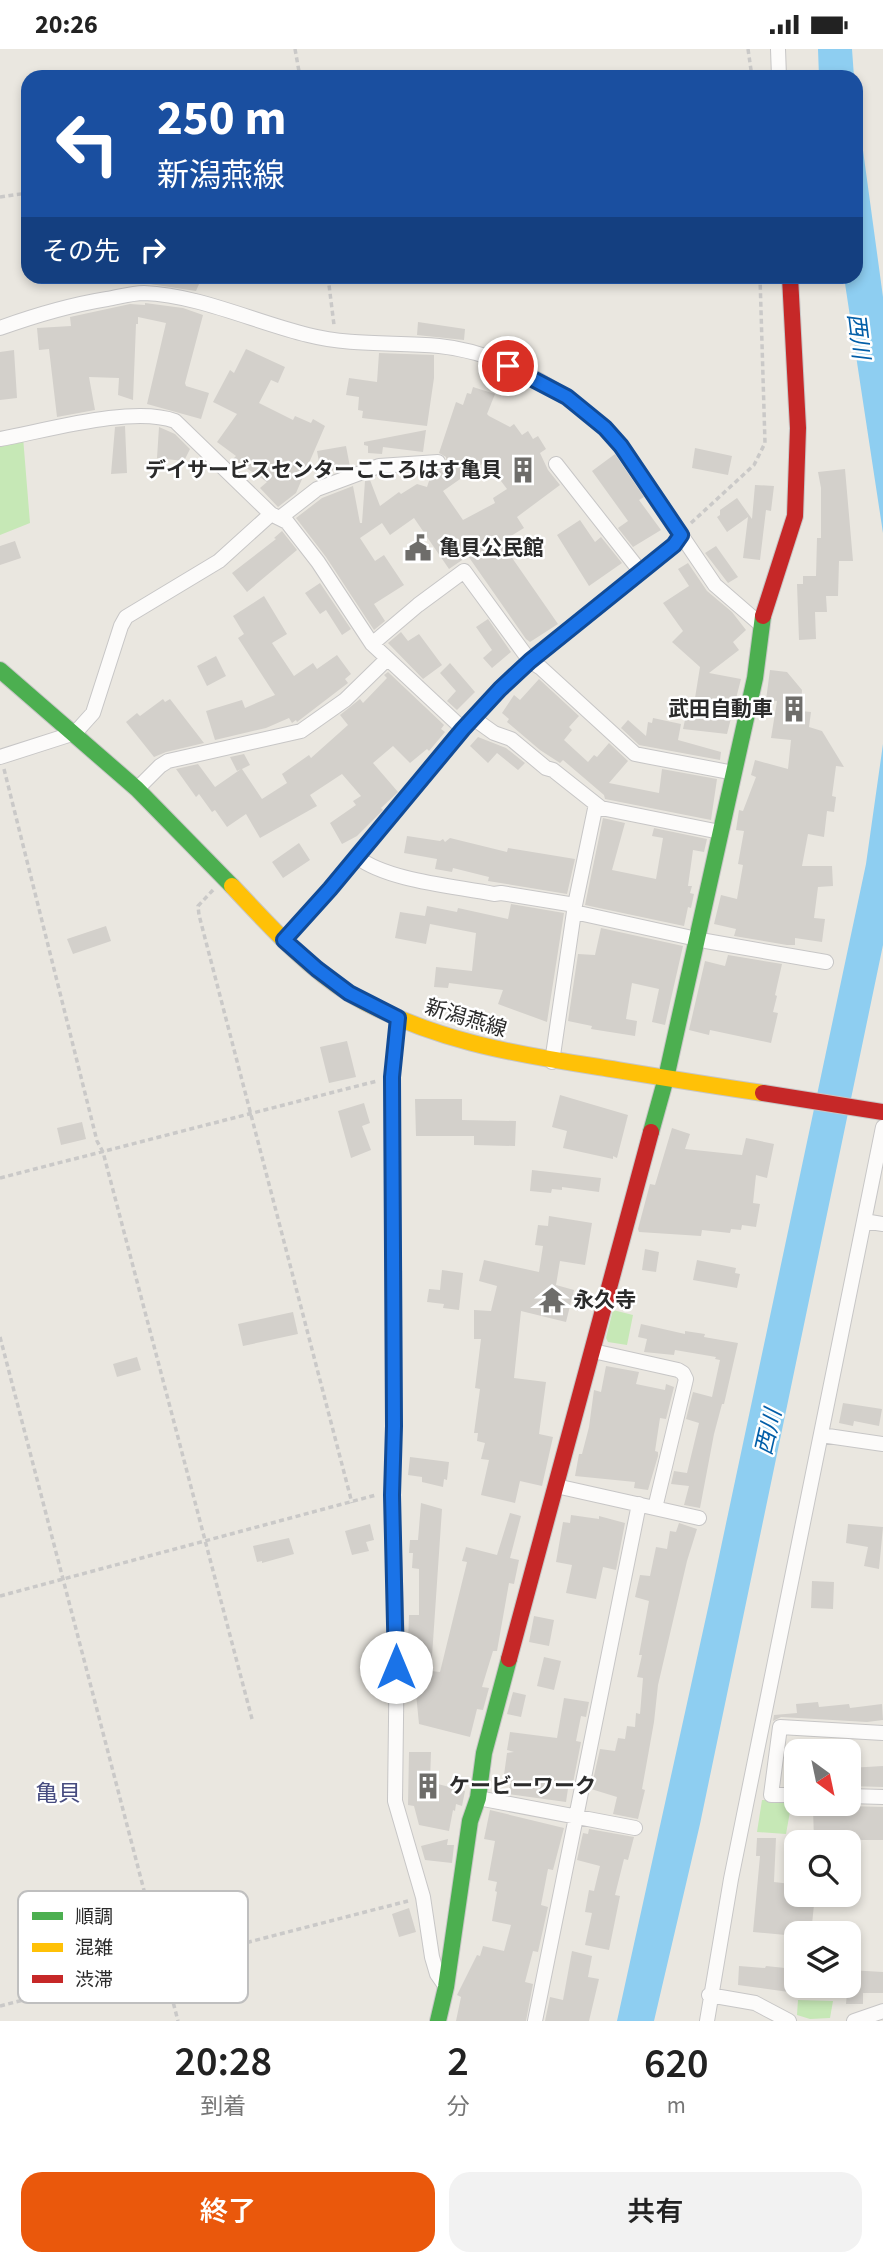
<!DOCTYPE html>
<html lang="ja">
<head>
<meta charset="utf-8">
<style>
	:root { --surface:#fff; --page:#f2f2f2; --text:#222; --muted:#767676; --accent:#ea580c }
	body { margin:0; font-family:"Source Sans 3","Noto Sans JP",sans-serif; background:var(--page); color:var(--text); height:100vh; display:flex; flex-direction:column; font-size:26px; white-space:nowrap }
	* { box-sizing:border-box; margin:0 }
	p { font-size:23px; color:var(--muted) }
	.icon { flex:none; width:38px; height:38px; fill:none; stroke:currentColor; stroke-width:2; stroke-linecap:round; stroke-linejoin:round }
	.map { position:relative; height:1972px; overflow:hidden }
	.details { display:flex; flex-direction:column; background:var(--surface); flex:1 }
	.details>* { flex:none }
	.hud { position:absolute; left:21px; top:21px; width:842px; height:214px; border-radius:21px; box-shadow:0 4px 10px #0003; background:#1a4fa0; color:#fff; overflow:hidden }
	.needle { width:46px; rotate:147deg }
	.controls { position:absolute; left:784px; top:1690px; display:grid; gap:14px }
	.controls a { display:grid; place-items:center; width:77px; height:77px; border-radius:14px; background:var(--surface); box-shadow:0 4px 10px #0003; font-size:35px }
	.pin { position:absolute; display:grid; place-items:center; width:60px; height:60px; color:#fff; margin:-30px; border:4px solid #fff; border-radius:50%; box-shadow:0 2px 7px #0007 }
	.me { position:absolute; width:77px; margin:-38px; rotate:0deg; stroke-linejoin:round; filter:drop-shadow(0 0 5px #0008) }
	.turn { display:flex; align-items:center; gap:24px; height:147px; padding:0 21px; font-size:32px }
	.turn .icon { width:91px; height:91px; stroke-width:2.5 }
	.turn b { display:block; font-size:49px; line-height:60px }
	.then { display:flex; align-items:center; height:66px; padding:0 21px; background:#0003; gap:14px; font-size:26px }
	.eta { display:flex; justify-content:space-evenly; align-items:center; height:119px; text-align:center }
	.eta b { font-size:42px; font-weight:600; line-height:49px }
	.action { display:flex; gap:14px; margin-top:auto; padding:14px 21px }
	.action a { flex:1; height:80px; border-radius:21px; background:var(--accent); color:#fff; font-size:28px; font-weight:600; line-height:80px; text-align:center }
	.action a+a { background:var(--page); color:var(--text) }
	.status { display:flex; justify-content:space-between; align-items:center; height:49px; padding:0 35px; background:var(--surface); direction:ltr }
	.status svg { height:19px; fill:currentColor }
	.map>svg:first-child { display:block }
	.green { fill:#c6e8b6 }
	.water { fill:#8ecef1 }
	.building { fill:#d3d0cb; fill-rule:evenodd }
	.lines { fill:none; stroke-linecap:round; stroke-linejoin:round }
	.street-casing { stroke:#c7c6c6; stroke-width:16 }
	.fast-casing { stroke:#c7c6c6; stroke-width:18 }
	.slow-casing { stroke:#c7c6c6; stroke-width:18 }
	.jam-casing { stroke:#c7c6c6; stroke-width:18 }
	.path { stroke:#cac9c8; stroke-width:3.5; stroke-dasharray:5 3.5; stroke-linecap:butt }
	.street { stroke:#fcfbfa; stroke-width:14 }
	.fast { stroke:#4caf50; stroke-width:16 }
	.slow { stroke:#ffc107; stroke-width:16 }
	.jam { stroke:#c62828; stroke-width:16 }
	.route-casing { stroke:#114b97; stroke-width:18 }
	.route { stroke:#1a73e8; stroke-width:12 }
	.labels { text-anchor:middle; stroke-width:5; stroke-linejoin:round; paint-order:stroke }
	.poi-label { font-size:21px; font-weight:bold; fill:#2b2b2b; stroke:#fff; text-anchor:start }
	.street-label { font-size:21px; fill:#2b2b2b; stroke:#fff }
	.water-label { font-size:23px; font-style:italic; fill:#025ea8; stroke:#fff }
	.neighbourhood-label { font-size:23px; fill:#474c80; stroke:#fff }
	.key { fill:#fff; stroke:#bfbfbf; stroke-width:2 }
	.key-label { font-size:19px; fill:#2b2b2b }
</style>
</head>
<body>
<div class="status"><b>20:26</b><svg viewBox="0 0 49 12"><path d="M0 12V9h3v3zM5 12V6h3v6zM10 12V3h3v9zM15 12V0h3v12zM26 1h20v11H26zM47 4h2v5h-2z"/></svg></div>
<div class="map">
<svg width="883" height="1972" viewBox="0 0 883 1972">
	<rect width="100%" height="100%" fill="#eae7e0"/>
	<!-- green -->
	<path class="green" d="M23,388L30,474L0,486V392Z
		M613,1261L633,1266L627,1296L608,1293L606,1289Z
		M762,1751H786L791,1757L786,1785L757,1783Z
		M798,1951L833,1952L830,1969L810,1970L797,1966Z"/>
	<!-- water -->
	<path class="water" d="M818,0H852L854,28H819Z
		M856,50L883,248V484L844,228H856Z
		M883,695V896L700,1775L654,1972H617L710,1550L866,815Z"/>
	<!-- building -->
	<path class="building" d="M143,228H202L196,242L143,234Z
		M145,254L183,259L203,266L185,334L186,337L209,344L201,370L147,355L166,274L138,268V275H136L133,351L118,346L119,329L89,328L95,361L57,368L49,300L39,301L37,279L71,277L70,268L130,255L145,256Z
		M418,273L465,280L464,291L417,286Z
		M246,300L285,318L278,334L271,331L259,354L293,371L295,367L311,374L313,370L325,377L296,444L278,458L260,439L267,433L233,410L236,407L217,393L237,365L213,353L230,321L234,324Z
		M14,301L17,349L0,351V303Z
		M379,304L434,306V329L427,377L362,369L363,362L358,361L359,348L346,346L349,329L377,333Z
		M473,338L495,345L487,365L489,367L510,378L514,375L522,386L528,382L533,390L538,387L546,400L540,404L548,421L560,436L517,468L524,479L501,493L558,575L530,593L526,590L468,507L449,520L414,469L390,486L382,474L360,489L375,512L384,506L404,536L374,555L385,572L374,581L326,508L296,469L322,449L353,437L360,474H362L365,432L370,431L380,457L399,443L401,445L417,435L427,438L432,423L443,421L447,417L446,408L439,404L456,353L463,356L467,344L471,345ZM486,412L507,440L493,449L495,454L463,471L443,442Z
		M125,377L127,424L111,425L115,378Z
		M159,378L175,385L190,400L184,412L157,409Z
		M426,381L423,403L383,398L382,405L368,404V397L364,396V393Z
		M346,397L350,418L321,424L317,402Z
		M695,399L732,407L728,426L692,419Z
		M615,405L644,448L639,451L661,481L633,498L618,479L628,472L592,422Z
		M845,420L853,512H839L838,547H826L827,563H815L816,590L799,591L797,535H803V527H816L817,489H821V439L818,423Z
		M755,436L774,437L771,462L766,461L760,511L743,509L748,468L727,483L717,468L720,466V461L737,449L752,470Z
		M580,471L595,493L601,488L622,514L589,537L557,486Z
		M282,482L297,501L247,543L232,524L276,490L274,489Z
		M15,492L21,509L0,516V497Z
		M716,497L738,528L728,534L705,504Z
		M688,514L707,542L732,563L746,581L733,593L739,601L709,624L741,630L727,685L683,680L690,648L695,649L700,618L672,593L683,582L663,554L689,537L678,520Z
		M320,534L351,580L342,586L326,561L320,565L305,544Z
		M264,547L287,585L272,594L294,627L313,614L317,620L337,606L351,625L345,630L348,634L297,673L296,671L292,674L289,669L266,679L215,691L206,662L242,651L245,659L275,646L238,589L244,585L233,567Z
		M488,570L511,603L492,619L483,609L492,601L476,578Z
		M401,583L408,592L419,585L442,616L423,630L388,594Z
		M216,607L226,627L207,637L197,617Z
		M450,614L475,643L457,661L447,652L456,642L440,624Z
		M770,621L787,623L802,641L801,662L811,663L809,678L822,682L844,718L836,717L832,747L836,748L834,763L827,762L824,788L808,785L802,817H832L833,837L818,838L814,869L825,870L822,893L795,889V896H787L734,887L736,880L714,875L721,846L737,850L743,816L738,815L744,782L736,781L739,761L743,762L756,728L751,726L755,711L788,720L791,691L771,689L777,652L766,651Z
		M388,623L443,675L444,676L441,680L445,683L429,702L427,700L410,714L393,697L373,714L398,743L381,759L383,761L357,787L342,795L330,774L356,756L353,752L361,747L342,725L310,746L317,757L260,789L246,765L227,778L215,761L212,763L199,745L196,748L176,720L198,715L215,738L241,720L237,722L230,708L244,705L250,716L242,720L262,750L287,734L282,725L309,706L311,709L348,676L340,666L360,650L363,654L387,629L384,626Z
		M539,630L579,667L569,678L572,681L564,691L588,713L594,706L597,708L609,694L628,712L609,734L659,744L662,720L717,730L711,771L605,750L604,746L563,711L560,714L540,701L507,673L509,670L502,664L514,646L520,651Z
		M163,650L165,653L170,650L204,694L166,703L154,708L126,673L137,664L140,667Z
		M653,669L681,675L678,691L721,703L720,711L639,696L621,679L628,671L646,687L648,673L652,674Z
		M478,688L506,699L525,714L518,721L497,704L488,714L470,697Z
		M603,769L625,774L612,821L656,830L663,789L652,787L654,779L707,790L704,803L693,801L688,837H692L690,844L694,845L691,859L688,858L684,877L585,856Z
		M407,787L440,792L443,790L445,793L450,789L507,803L508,799L575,810L567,845L488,832L489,828L453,819L452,823L435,820L437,810L404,804Z
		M299,794L310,811L283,829L272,813Z
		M511,855L564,864L547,973L498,955L503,941L449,934L448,939L434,938L436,918L472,922L476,884L430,875L426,895L395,889L400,863L425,867L427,857L457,863L458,859L508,870Z
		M106,877L111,892L73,905L67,890Z
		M601,879L683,897L665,976L652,973L659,940L632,934L626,970L637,972L635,987L591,980L592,977L568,972L578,905L595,906Z
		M728,906L782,915L775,946L777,947L773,963L778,964L771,994L710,981L709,986L689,981L705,912L725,917Z
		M347,992L356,1028L329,1034L320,998Z
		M560,1046L628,1066L617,1109L613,1107V1110L563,1099L567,1082L552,1078Z
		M415,1050H462V1071L516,1072L515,1097L474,1096V1087H416Z
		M364,1054L370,1074L362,1077L371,1101L351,1109L338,1062Z
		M82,1073L86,1090L61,1096L57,1079Z
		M672,1079L690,1085L685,1100L742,1106L746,1089L774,1095L767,1129L756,1126L753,1154L760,1155L756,1178L742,1176L741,1181L731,1180L730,1184L702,1181L701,1187L639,1183L638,1180L650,1135L655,1136Z
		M532,1121L601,1129L599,1143L562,1138V1141L552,1140L551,1144L530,1142Z
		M549,1167L592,1174L585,1216L560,1212L556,1236L574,1241L566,1273L521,1262L514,1329L546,1333L539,1385L553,1388L542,1437L520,1432L515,1454L481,1446L489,1411L481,1410L485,1394L477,1392L478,1384H474L480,1340L475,1339L481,1290H474V1261L491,1262L497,1237L479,1232L484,1211L539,1223L543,1197L535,1196L538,1176L548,1177Z
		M645,1200L659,1203L656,1223L642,1221Z
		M697,1211L736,1219L735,1224L740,1225L737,1239L693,1231Z
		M442,1221L463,1224L459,1261L443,1259L444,1255L427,1253L429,1240L440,1241Z
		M293,1263L298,1285L243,1297L238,1275Z
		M641,1275L685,1285V1282L705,1285L704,1288L738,1294L724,1355H722L714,1385L700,1459L684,1456L689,1437L671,1435L674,1422L687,1424L699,1374L686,1370L693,1343L712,1348L720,1311L715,1310L716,1308L675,1301L674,1306L644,1303L647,1290L638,1288Z
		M137,1308L141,1321L117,1328L113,1315Z
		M606,1317L639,1323L636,1335L665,1341L666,1335L674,1338L666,1370L660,1369L655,1402L658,1403V1407L648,1441L634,1439L635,1433L575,1427L579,1405H582L589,1378L594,1341L601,1343Z
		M843,1354L882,1360L879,1377L854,1372L853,1377L839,1374Z
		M410,1408L449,1413L447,1431L444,1430L443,1438L422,1433V1428L408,1426Z
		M421,1454L442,1460L431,1622L440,1623L467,1513L462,1512L466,1498L497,1506L510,1464L521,1467L510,1509L519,1511L514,1535L509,1534L497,1602H493L482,1638L489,1639L483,1661L477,1660L470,1688L419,1675L411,1594H408L409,1566H419V1520L412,1519L413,1504H409L410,1491H418Z
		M571,1466L599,1470V1467L625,1474L616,1521L603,1518L596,1550L566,1544L572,1516L556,1513L563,1473L570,1474Z
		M679,1474L697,1480L687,1512L658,1636L654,1673L642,1740L645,1741L638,1770L613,1765L617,1748L591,1740L600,1700L615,1702L618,1689L625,1690L627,1677L635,1678L636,1664L640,1665L643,1629L637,1628L642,1606H639L649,1552L635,1548L640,1526L650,1527L656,1498L667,1500L670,1482L676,1483Z
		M370,1475L374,1491L366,1493L369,1502L352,1506L345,1482Z
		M848,1475L883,1478L879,1520L864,1517L868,1498L846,1494Z
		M289,1489L294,1505L262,1514V1512L257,1513L253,1497Z
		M812,1532L834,1533L833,1560L811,1559Z
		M534,1567L554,1571L549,1597L529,1593Z
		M544,1608L561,1612L554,1641L537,1637Z
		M513,1643L526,1646L521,1668L507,1665Z
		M564,1649L589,1653L586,1668L581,1667L576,1692L581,1693L573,1734L569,1733L566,1753L508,1745L512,1727L504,1726L507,1704L514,1703L507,1701L510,1683L557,1689Z
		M818,1653L819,1658L849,1655L850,1659L882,1655L883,1671L867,1673L781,1668L773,1672L774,1666L797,1664L796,1655Z
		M409,1703H431L430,1733L465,1742L462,1757L456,1755L455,1762L453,1761L449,1782L419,1776L414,1757L408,1756Z
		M883,1717V1738L849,1737V1719Z
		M849,1757L883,1758V1791H814L813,1759Z
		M490,1761L564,1779L553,1821L548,1820L541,1856L548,1858L538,1903L533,1902L525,1933L533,1935L526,1972H456L461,1948L457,1946L477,1906L480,1907L483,1897L504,1902L511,1876L492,1872L497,1843L495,1842L497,1833L488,1831L495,1792L484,1790Z
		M589,1780L634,1788L628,1811L624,1810L615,1846L620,1847L609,1901L585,1896L592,1864L585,1863L589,1841L594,1842L600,1817L577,1811L583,1784L588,1785Z
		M757,1789H776L774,1833L791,1835L790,1846H815L811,1885H796V1887L753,1883L760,1807H756Z
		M448,1790L447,1796H454L452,1814L425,1811L421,1797Z
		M409,1859L416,1883L399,1888L392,1865Z
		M572,1902L592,1907L588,1928L599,1930L589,1972H545L550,1948L563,1951Z
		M739,1917L765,1919L766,1917L785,1919V1922L796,1923V1944L738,1936Z
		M849,1921L883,1923V1944H863V1955H846Z"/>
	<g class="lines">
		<!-- street casing -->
		<g class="street-casing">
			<path id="street" d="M778,0L779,28
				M0,279C36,266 70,256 107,250C119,248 132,244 144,244C198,246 255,273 308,286C351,297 395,293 439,297C504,303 580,349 621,397L715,536L760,575
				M0,390C45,382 133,356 175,372L271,465L287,473L318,513L372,595L463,680
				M556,415L640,522
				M281,468L317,440L379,417L438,413
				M372,595L418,556L464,522L530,612L541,619L635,705L734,724
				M473,669L494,684L511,690L546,719L553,721L601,759L720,783
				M0,708L75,684L93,664L121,577L126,568L219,512L271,465
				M137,740L160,717L168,712L301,682L345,651L387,610
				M357,808C388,832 455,837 494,845L501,844L575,856
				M574,863L706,892L826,913
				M284,891L330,840L463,680L500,640L530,612L674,496L681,486
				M398,969L392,1028L394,1377L392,1446L397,1591L395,1752L423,1848L432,1908L437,1925L446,1938
				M552,1013L575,856L596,755
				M864,1172L883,1175
				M593,1302L678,1321L683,1324L686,1330L655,1459
				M821,1386L883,1395
				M556,1437L699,1469
				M796,1746H771L780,1678L883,1684
				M849,1747L883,1748
				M478,1749L635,1779
				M709,1946L755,1954L789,1972
				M535,1972L639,1455
				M707,1972L731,1830L883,1078
				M854,1972L883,1962"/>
		</g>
		<!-- fast casing -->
		<g class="fast-casing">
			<path id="fast" d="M0,621L137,740L232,837
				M651,1083L666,1029L755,629L763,567
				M438,1972L446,1938L470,1772L478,1749L484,1704L509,1610"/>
		</g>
		<!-- slow casing -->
		<g class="slow-casing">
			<path id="slow" d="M232,837C268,875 305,917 350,945C427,990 512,1005 599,1018C654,1027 708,1036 763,1044"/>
		</g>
		<!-- jam casing -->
		<g class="jam-casing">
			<path id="jam" d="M763,567L795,467L798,379L790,228
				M763,1044L883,1063
				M509,1610L651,1083"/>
		</g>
		<!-- path -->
		<path class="path" d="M295,0L300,28
			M748,0L752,28
			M0,148L28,144
			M328,228L334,276
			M691,474L754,416L765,394L760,228
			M4,720L97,1092L103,1103L252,1670
			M213,841L198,857L199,866L352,1454
			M0,1129L377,1032
			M0,1288L178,1972
			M0,1547L376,1446
			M0,1957L408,1852"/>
		<!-- street -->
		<use href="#street" class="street"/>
		<!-- fast -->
		<use href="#fast" class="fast"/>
		<!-- slow -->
		<use href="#slow" class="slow"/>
		<!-- jam -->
		<use href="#jam" class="jam"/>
	</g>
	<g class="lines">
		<!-- route casing -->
		<g class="route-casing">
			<path id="route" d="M396,1618L392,1446L394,1377L392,1028L398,969L349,944L317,920L284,891L330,840L463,680L500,640L530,612L674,496L681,486L621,397L605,379L567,348L508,317"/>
		</g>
		<!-- route -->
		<use href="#route" class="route"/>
	</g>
	<!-- icons -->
	<defs>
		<g id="building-bare" transform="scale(2.1)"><path d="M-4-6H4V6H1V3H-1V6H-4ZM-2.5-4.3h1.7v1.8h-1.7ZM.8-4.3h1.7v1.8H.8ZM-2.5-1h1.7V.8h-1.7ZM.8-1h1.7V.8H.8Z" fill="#6e6d6a" stroke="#fff" stroke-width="2.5" paint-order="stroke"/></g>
		<g id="civic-bare" transform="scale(2.1)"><path d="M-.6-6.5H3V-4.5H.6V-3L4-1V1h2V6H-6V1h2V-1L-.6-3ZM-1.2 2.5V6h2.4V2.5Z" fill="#6e6d6a" stroke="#fff" stroke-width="2.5" paint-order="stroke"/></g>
		<g id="temple-bare" transform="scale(2.1)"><path d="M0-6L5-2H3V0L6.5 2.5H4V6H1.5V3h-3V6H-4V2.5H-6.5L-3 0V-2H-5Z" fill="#6e6d6a" stroke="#fff" stroke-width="2.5" paint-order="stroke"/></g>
	</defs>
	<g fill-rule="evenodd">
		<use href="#building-bare" x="523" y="421"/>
		<use href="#civic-bare" x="418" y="499"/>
		<use href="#building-bare" x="794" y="660"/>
		<use href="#temple-bare" x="552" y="1251"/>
		<use href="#building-bare" x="428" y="1737"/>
	</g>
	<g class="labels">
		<!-- poi labels -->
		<g class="poi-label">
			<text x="502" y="428" text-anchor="end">デイサービスセンターこころはす亀貝</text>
			<text x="439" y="506">亀貝公民館</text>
			<text x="773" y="667" text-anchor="end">武田自動車</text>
			<text x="573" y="1258">永久寺</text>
			<text x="449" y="1744">ケービーワーク</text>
		</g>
		<!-- street labels -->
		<g class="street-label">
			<text transform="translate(466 969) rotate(17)" y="7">新潟燕線</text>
		</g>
		<!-- water labels -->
		<g class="water-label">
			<text transform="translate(859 287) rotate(83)" y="8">西川</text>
			<text transform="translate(768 1383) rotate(-77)" y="8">西川</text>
		</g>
		<!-- neighbourhood labels -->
		<g class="neighbourhood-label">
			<text x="58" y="1752">亀貝</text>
		</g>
	</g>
	<!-- legend -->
	<rect x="18" y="1842" width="230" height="112" rx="10" class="key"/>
	<rect x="32" y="1863" width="31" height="8" fill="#4caf50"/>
	<rect x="32" y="1894" width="31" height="9" fill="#ffc107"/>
	<rect x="32" y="1926" width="31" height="8" fill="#c62828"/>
	<g class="key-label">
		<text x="75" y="1874">順調</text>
		<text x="75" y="1905">混雑</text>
		<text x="75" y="1937">渋滞</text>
	</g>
</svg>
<div class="controls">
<a><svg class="needle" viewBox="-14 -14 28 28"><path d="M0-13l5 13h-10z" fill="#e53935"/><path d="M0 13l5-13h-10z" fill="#767676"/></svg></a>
<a><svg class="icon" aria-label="search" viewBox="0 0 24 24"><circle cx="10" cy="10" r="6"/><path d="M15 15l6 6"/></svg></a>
<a><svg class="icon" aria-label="layers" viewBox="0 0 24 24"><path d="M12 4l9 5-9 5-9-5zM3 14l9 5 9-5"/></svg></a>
</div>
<div class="pin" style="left:508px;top:317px;background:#d93025"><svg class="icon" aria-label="arrive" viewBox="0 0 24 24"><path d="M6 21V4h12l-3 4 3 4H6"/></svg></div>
<svg class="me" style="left:396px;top:1618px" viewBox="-20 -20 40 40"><circle r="19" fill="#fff"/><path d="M0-13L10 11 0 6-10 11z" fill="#1a73e8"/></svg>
<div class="hud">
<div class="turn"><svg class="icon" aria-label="left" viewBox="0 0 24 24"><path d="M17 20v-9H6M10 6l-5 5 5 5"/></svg><div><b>250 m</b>新潟燕線</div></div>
<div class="then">その先<svg class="icon" aria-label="right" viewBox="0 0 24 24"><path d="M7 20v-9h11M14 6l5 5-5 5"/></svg></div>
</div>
</div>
<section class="details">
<div class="eta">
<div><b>20:28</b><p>到着</p></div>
<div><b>2</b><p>分</p></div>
<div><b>620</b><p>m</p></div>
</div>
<div class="action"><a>終了</a><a>共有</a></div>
</section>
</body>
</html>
